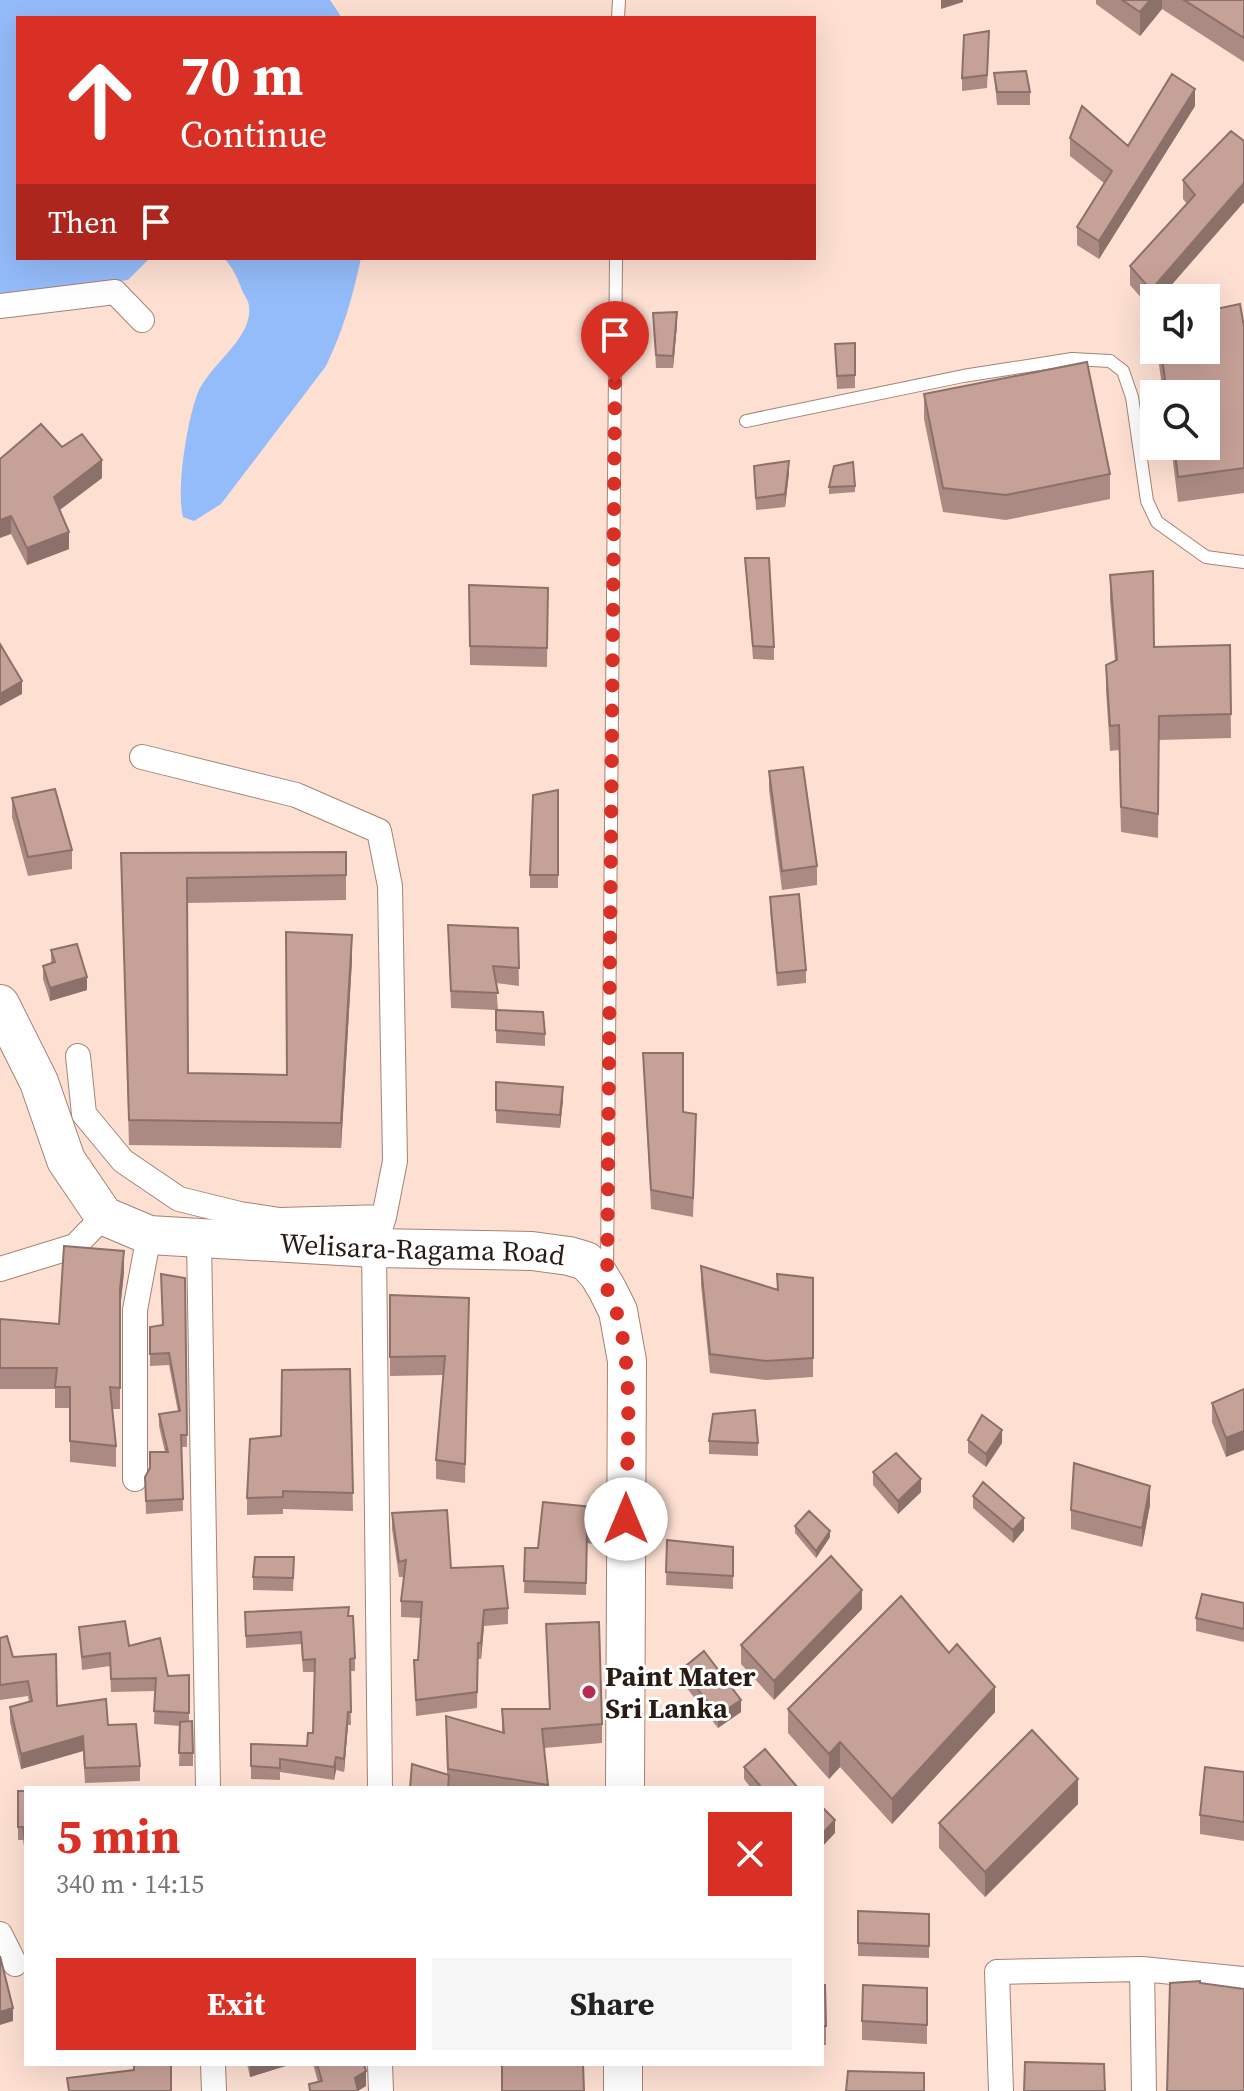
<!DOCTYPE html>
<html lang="en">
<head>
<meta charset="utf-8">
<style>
	:root { --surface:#fff; --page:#f6f6f6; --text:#222; --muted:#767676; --accent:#d93025 }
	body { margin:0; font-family:"Source Serif 4",serif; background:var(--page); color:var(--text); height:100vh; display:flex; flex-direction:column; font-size:30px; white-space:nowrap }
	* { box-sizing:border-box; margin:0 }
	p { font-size:26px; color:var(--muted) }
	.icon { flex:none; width:44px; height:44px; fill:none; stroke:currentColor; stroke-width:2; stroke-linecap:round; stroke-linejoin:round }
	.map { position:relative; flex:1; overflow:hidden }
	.sheet { position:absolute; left:24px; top:1786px; width:800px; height:280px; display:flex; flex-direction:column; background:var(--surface); border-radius:0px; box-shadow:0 8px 32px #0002 }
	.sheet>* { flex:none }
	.guide { position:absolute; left:16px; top:16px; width:800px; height:244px; border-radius:0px; box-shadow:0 8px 32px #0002; background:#d93025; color:#fff; overflow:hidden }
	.tools { position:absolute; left:1140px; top:284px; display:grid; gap:16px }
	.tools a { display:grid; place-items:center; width:80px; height:80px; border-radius:0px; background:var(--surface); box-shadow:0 8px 32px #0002; font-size:40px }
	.pin { position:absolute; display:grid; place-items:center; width:68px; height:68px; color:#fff; margin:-82px -34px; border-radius:50% 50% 50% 0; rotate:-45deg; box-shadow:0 0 8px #0007 }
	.pin .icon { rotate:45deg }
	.me { position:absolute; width:88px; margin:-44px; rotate:0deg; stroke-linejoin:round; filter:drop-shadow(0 0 6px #0008) }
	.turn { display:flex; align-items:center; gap:28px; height:168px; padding:0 32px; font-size:36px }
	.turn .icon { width:104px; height:104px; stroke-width:2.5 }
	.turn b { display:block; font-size:56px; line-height:68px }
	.then { display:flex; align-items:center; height:76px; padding:0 32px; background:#0003; gap:16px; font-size:30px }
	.round { display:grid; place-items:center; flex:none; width:84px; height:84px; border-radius:0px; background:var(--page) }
	.headline { display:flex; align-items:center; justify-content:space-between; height:136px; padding:0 32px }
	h1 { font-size:48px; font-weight:700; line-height:60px; color:var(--accent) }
	.button { display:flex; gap:16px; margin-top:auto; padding:16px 32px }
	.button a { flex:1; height:92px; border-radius:0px; background:var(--accent); color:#fff; font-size:32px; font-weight:700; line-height:92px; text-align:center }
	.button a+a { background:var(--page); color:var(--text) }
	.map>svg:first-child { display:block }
	.water { fill:#94bcfa }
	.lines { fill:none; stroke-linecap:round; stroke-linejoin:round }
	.service-casing { stroke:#a48374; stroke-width:14 }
	.minor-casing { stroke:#a48374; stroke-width:26 }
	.primary-casing { stroke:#a48374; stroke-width:40 }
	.service { stroke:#fff; stroke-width:12 }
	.minor { stroke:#fff; stroke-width:24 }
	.primary { stroke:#fff; stroke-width:38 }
	.wall { fill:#aa8a83 }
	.shaded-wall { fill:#8b716a }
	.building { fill:#c6a198; stroke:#8b716a; stroke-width:2 }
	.route { stroke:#d93025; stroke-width:14; stroke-dasharray:0 25.2 }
	.poi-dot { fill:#b82954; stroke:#fff; stroke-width:3 }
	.labels { text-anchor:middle; stroke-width:6; stroke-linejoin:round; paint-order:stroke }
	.street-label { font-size:28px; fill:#281c15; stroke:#fff }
	.poi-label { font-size:28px; font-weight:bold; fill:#281c15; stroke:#fff; text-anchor:start }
</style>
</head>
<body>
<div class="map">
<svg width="1244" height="2091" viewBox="0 0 1244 2091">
	<rect width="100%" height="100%" fill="#fde0d2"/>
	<!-- water -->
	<path class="water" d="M0,0H330L342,18H18V258H150L128,280L0,298Z
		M224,258H361C353,296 343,331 326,366L221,504L194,521L183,517C176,490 187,422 197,395C208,365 253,339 249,307C249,301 244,295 242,290C237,277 233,268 224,258Z"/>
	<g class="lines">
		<!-- service casing -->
		<g class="service-casing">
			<path id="service" d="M618,18L619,0
				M746,421L963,376L1072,359L1110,361L1123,371L1132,397L1147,501L1157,522L1206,557L1244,562
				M607,1271L616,258"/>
		</g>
		<!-- minor casing -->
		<g class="minor-casing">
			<path id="minor" d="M0,306L115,292L142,320
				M142,757L296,795L379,831L390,886L395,1161L384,1217L374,1248L380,1788
				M78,1056L84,1114L123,1161L179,1199L240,1214L280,1220L384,1217
				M199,1238L208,1788
				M0,1269L75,1246L104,1216
				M135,1479V1310L149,1235
				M0,1934L15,1964
				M213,2064L214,2091
				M380,2064L381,2091
				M1001,2091L997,1972L1142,1969
				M1144,2091L1142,1969L1244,1979"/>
		</g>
		<!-- primary casing -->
		<g class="primary-casing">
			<g id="primary">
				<path id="s1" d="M0,1004L39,1082L66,1160L104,1216L149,1235L374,1248L532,1251L569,1256L586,1261L598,1274L607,1289L618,1311L627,1361L625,1788"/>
				<path d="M623,2091V2064"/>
			</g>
		</g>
		<!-- service -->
		<use href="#service" class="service"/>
		<!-- minor -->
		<use href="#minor" class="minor"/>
		<!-- primary -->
		<use href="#primary" class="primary"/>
	</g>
	<!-- wall -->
	<path class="wall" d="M1096,0H1244V62L1162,9L1140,36L1096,4Z
		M989,44L987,88L962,91V78Z
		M994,73L1030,92V105H997Z
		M1195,106L1099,259L1077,245V227L1104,183L1070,156V138L1128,146Z
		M1244,141V202L1160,298H1154V305L1151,309L1130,285V266L1187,204L1183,199V180Z
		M653,313L677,325L673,368H656Z
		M1244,327V493L1178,502L1171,446H1206V394H1163L1157,350H1206Z
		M855,343V388L837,389L835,344Z
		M924,394L1110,474V499L1006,520L943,512L924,419Z
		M62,447L102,478L60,510L69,549L27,565L11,534L0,459Z
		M754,466L789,473L785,507L756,510Z
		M855,486V492L829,494V487Z
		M745,558L774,647V660L753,659Z
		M1110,575L1154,647L1230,645L1231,738L1159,740L1158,838L1121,832L1119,750L1110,751L1106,690V665L1115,661L1110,600Z
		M469,585L548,588L547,667L470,665Z
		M769,771L817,866V885L782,890L769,790Z
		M558,790V888H530V875Z
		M12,798L72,850V869L28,876L12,817Z
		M346,852V900L187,903L188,1073L287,1075L352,960L341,1148L129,1145L121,853Z
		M770,897L806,970V983L777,986L770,910Z
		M448,925L518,928L519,986L496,983L498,1010L545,1034V1046L496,1043V1010L451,1008Z
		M51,950L87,990L50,1001L43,979V966L51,964Z
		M643,1053L683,1112L696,1133L693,1217L651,1209Z
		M496,1082L563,1100L560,1128L496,1123Z
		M701,1266L777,1290L813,1278V1377L766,1380L710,1373L701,1285Z
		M124,1272L120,1310V1409H112L116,1446V1467L70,1462V1408H55V1389H0V1319L59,1324Z
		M185,1278L187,1447H182L183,1511L146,1514L145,1477L165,1452L159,1426V1414L178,1412L169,1365L150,1366V1327L163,1325Z
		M390,1295L469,1298L465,1483L436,1479V1460L443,1375L390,1376Z
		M350,1369L353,1511L283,1509V1514L247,1515V1498L281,1436Z
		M1244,1389L1226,1457L1212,1422V1403Z
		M968,1440L1002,1443L986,1467L968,1453Z
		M709,1441L758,1443V1456L709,1454Z
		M873,1472L921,1492L898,1514L873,1485Z
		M973,1496L1024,1530L1013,1543L973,1508Z
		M1150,1505L1142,1547L1071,1529V1510Z
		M602,1508V1545L587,1543L586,1595L524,1593L525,1548H538Z
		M392,1513L451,1568L508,1608V1624L484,1626L481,1659H478L477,1708L416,1716L414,1660H418L421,1618L401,1617V1601L404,1577H399L392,1529Z
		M795,1526L830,1537L816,1558L795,1533Z
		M667,1540L733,1547V1589L666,1585Z
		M294,1570L293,1591L253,1590V1577Z
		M1244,1603V1642L1196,1631V1618Z
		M862,1609L774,1700L741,1664V1645Z
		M245,1612L349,1616L355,1658V1671H350L351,1725H348L344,1772L336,1770L334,1780L280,1772V1780L251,1779V1744L307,1746L313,1733L315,1672H303L301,1644L246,1648Z
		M546,1624L602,1724V1743L544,1748L548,1788H410L447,1774L446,1716L502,1732V1709H549Z
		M79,1627L129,1646L168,1676L189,1675V1721L193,1753V1766H179L180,1726L154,1724L155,1691L111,1692L110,1666L82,1670Z
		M0,1638L13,1657L57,1706L108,1725L140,1766V1781L85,1783L83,1751L21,1769L10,1722V1707L29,1702L28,1696L0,1700Z
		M682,1669L741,1712L718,1728L682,1682Z
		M788,1709L995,1712L892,1824L840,1767L829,1779L788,1733Z
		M744,1767L798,1788H751L744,1779Z
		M1244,1772V1841L1200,1834V1815Z
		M26,1791V1860L23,1840H18V1827Z
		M1078,1804L985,1897L939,1848V1823Z
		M858,1911L929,1914V1958L858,1956Z
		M822,1985L826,2026V2045H822Z
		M927,1988V2044L862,2040V2021Z
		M247,2064H292L250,2077Z
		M313,2064H364L366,2086L358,2091H309V2084L318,2082Z"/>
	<!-- shaded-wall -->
	<path class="shaded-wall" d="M941,0H963V2L941,9Z
		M1150,0H1162V9L1140,36V12Z
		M1195,89V106L1099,259V241Z
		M1244,183V202L1160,298H1154V305L1151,309V290Z
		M677,312V325L673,368V356Z
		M102,460V478L54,514V497Z
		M789,461V473L785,507V494Z
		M11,516V534L0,538V520Z
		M69,532V549L27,565V548Z
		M22,681V694L0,706V694Z
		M352,935V960L341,1148V1123Z
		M87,977V990L50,1001V988Z
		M563,1087V1100L560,1128V1115Z
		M124,1251V1272L120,1310V1289Z
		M1002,1430V1443L986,1467V1454Z
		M1244,1431V1450L1226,1457V1438Z
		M921,1479V1492L898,1514V1501Z
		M1150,1486V1505L1142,1547V1528Z
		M1024,1518V1530L1013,1543V1530Z
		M830,1531V1537L816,1558V1551Z
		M862,1590V1609L774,1700V1681Z
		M484,1610V1626L481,1659V1643Z
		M995,1687V1712L892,1824V1799Z
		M741,1700V1712L718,1728V1715Z
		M348,1712V1725L344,1772V1759Z
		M83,1736V1751L21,1769V1754Z
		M840,1742V1767L829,1779V1754Z
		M336,1757V1770L334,1780V1767Z
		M1078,1779V1804L985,1897V1872Z
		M835,1820V1833L822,1847V1834Z
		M13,2008V2021L0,2025V2012Z
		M250,2064H292L250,2077Z
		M366,2071V2086L357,2091L355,2078Z"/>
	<!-- building -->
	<path class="building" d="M1122,0H1150L1140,12Z
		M1184,0H1244V38Z
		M989,31L987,75L962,78L964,35Z
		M1026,71L1030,92H997L994,73Z
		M1172,74L1195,89L1099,241L1077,227L1112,171L1070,138L1082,106L1128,146Z
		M1231,131L1244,141V183L1151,290L1130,266L1195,195L1183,180Z
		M1240,304L1244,327V468L1178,477L1174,446H1206V394H1167L1161,350H1206V311Z
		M677,312L673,356L656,355L653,313Z
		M855,343V375L837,376L835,344Z
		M1087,362L1110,474L1006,495L943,488L924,394Z
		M41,424L62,447L82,434L102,460L54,497L69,532L27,548L11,516L0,520V459Z
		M789,461L785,494L756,498L754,466Z
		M853,462L855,486L829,487L834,466Z
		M745,558H769L774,647L753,646Z
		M1153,571L1154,647L1230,645L1231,714L1159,716L1158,814L1121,807L1119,725L1110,726L1106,665L1117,660L1110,575Z
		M469,585L548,588L547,648L470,646Z
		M0,644L22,681L0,694Z
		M803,767L817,866L782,871L769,771Z
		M55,789L72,850L28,857L12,798Z
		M558,790V875H530L533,795Z
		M346,852V875L187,878L188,1073L287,1075L286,932L352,935L341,1123L129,1120L121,853Z
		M799,894L806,970L777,973L770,897Z
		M448,925L518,928L519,968L493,966L498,993L451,991Z
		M77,944L87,977L50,988L43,966L55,962L51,950Z
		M496,1010L543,1012L545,1034L496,1030Z
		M643,1053H683V1112L696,1114L693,1198L651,1190Z
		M496,1082L563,1087L560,1115L496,1110Z
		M64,1246L124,1251L120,1289V1388L110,1387L116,1446L70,1441V1387H55L57,1368H0V1319L59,1324Z
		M701,1266L778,1290L777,1274L813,1278V1358L766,1361L710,1354Z
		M161,1274L185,1278L187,1435H181L183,1499L146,1501L145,1477L150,1468V1452H168L159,1414L180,1411L169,1353L150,1354V1327L163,1325Z
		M390,1295L469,1298L465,1464L436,1460L445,1356L390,1357Z
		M350,1369L353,1493L283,1491V1497L247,1498L250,1439L281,1436L282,1370Z
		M1244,1389V1431L1226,1438L1212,1403Z
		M755,1410L758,1443L709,1441L713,1414Z
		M982,1415L1002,1430L986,1454L968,1440Z
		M896,1453L921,1479L898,1501L873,1472Z
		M1074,1463L1150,1486L1142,1528L1071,1510Z
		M983,1482L1024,1518L1013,1530L973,1496Z
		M543,1502L602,1508V1533L587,1532L586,1583L524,1581L525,1548H538Z
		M447,1510L451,1568L503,1566L508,1608L484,1610L481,1643H478L477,1692L416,1700L414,1660H418L422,1602L401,1601L406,1560L399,1562L392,1513Z
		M809,1511L830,1531L816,1551L795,1526Z
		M667,1540L733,1547V1576L666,1572Z
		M831,1556L862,1590L774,1681L741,1645Z
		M255,1557H294L293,1578L253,1577Z
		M1202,1594L1244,1603V1629L1196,1618Z
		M901,1596L949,1653L957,1644L995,1687L892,1799L840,1742L829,1754L788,1709Z
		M349,1607L348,1616H353L355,1658L350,1659L351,1712H348L344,1759L336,1757L334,1767L280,1759V1768L251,1766V1744L307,1746L308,1733H313L315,1659L303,1660L301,1632L246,1636L245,1612Z
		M125,1621L129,1646L160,1638L168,1676L189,1675V1713L154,1711L156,1678L111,1679L110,1653L82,1657L79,1627Z
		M599,1622L602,1724L542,1729L548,1785L448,1769L446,1716L504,1733L502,1709H550L546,1624Z
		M7,1636L13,1657L56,1654L57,1706L106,1699L108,1725L136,1724L140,1766L85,1768L83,1736L21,1754L10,1707L32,1701L28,1681L0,1685V1638Z
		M704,1651L741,1700L718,1715L682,1669Z
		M192,1721L193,1753H179L180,1722Z
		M1032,1730L1078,1779L985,1872L939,1823Z
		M765,1749L798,1788H762L744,1767Z
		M412,1764L449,1775L448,1788H410Z
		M1205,1767L1244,1772V1822L1200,1815Z
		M18,1791H26V1847L23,1827H18Z
		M822,1807L835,1820L822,1834Z
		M858,1911L929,1914V1946L858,1943Z
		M0,1956L13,2008L0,2012Z
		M1200,1981V1983L1244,1989V2091H1167L1170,1983Z
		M822,1985H825L826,2026H822Z
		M863,1985L927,1988V2025L862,2021Z
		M1025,2062L1104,2064L1105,2091H1024Z
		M134,2064H171V2091H69L67,2078L134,2070Z
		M317,2064H364L366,2071L355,2078L358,2091H310L309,2084L322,2081Z
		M502,2064H583L584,2091H502Z
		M848,2071L924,2073V2091H846Z"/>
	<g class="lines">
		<!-- route -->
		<path class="route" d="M615,383L607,1289C638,1347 626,1452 626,1519"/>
	</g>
	<!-- markers -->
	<circle class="poi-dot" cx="589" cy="1692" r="8"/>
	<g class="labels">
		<!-- street labels -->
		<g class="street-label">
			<text dy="10" stroke="none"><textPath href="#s1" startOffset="560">Welisara-Ragama Road</textPath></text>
		</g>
		<!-- poi labels -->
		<g class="poi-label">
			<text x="605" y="1686">Paint Mater<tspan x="605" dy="32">Sri Lanka</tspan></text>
		</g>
	</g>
</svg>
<div class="tools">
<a><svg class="icon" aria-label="sound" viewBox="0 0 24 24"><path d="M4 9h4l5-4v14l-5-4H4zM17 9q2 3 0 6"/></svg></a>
<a><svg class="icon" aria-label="search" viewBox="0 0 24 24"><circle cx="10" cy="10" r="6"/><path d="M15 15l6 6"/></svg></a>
</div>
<div class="pin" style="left:615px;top:383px;background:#d93025"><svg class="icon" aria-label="arrive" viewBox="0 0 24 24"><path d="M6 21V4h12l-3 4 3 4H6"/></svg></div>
<svg class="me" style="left:626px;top:1519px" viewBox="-20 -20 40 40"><circle r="19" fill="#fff"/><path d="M0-13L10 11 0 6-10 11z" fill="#d93025"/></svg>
<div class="guide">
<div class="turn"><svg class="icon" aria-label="ahead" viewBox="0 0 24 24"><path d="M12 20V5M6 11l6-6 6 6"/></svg><div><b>70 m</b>Continue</div></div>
<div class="then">Then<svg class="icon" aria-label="arrive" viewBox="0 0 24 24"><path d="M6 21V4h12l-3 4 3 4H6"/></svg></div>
</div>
<section class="sheet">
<div class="headline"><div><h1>5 min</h1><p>340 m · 14:15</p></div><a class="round" style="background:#d93025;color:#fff"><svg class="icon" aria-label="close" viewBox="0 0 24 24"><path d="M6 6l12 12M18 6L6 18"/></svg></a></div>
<div class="button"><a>Exit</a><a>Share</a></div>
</section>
</div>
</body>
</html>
